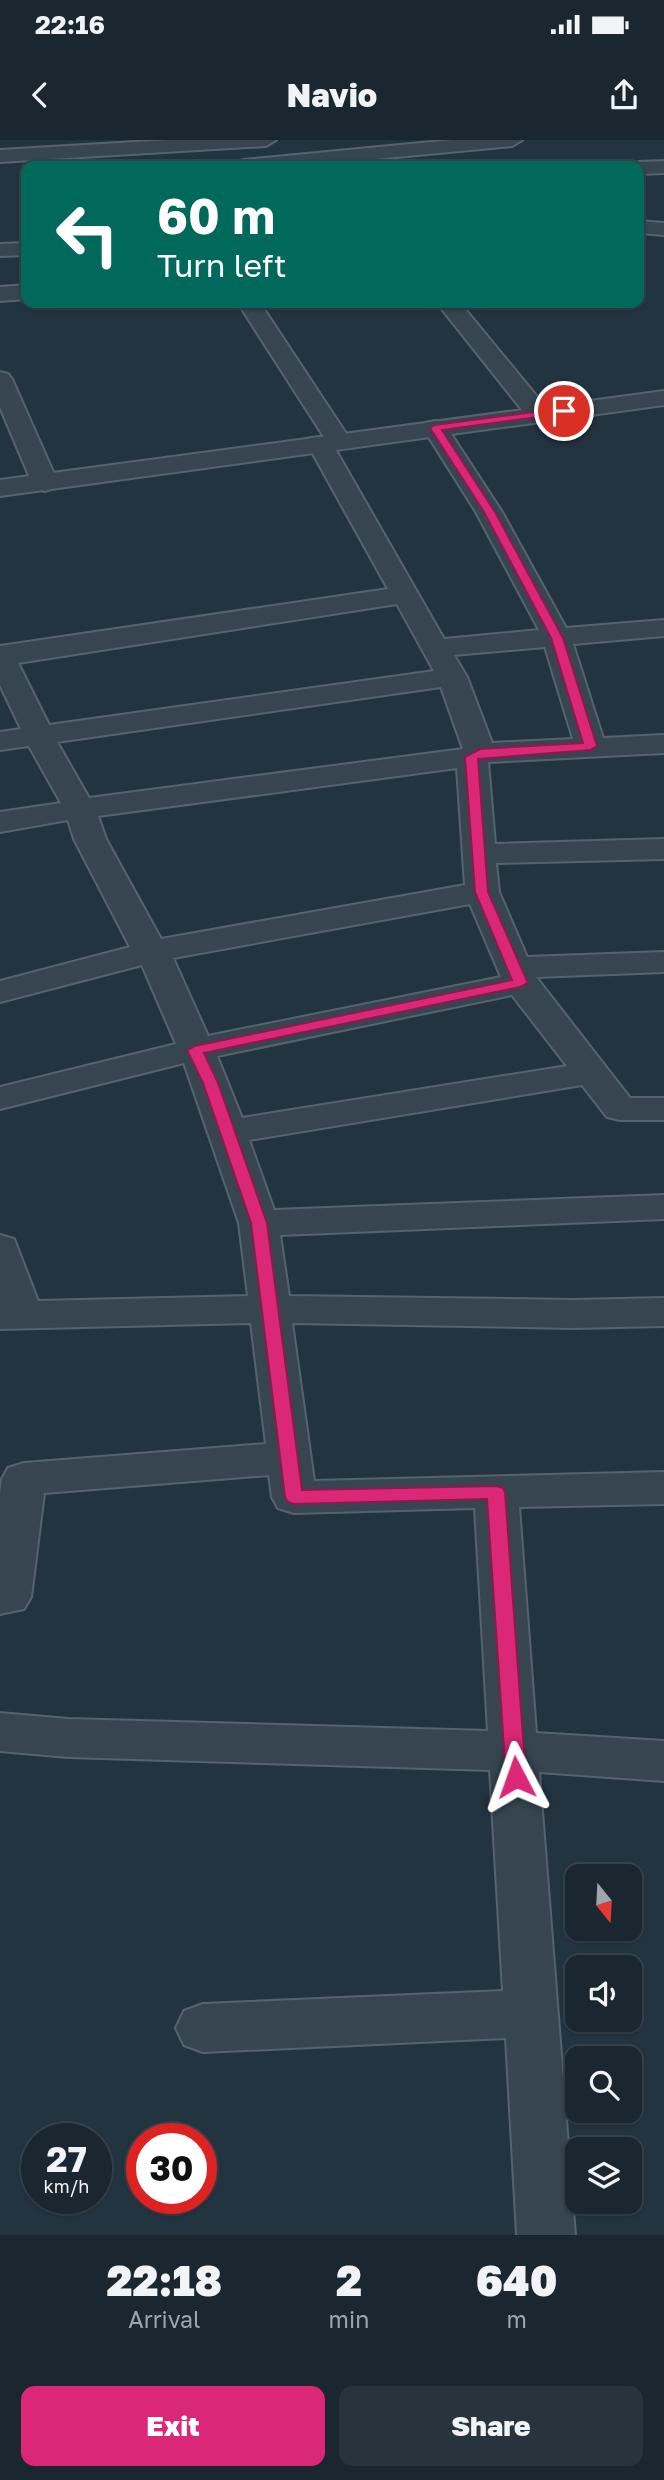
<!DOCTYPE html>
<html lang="en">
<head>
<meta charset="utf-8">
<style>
	:root { --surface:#1a2731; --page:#27333d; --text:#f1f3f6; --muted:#9fa5ab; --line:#38444d; --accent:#db2777 }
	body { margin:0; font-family:"Golos Text",sans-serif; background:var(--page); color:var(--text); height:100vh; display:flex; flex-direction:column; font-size:26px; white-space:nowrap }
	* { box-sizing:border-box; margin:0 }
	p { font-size:23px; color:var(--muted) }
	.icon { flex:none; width:38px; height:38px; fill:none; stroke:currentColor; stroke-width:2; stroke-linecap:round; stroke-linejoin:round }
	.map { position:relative; height:2095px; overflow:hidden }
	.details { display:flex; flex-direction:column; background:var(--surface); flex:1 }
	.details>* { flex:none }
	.top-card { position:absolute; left:21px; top:21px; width:623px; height:147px; border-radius:14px; box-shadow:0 2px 5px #0004,0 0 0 2px var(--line); background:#00695c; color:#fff; overflow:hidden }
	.needle { width:46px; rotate:162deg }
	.fabs { position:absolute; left:565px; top:1724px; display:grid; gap:14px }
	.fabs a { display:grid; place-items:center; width:77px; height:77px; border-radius:14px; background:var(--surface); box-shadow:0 2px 5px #0004,0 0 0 2px var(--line); font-size:35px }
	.speed { position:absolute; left:21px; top:1983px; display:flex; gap:14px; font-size:35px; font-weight:700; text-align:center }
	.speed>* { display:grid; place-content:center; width:91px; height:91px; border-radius:50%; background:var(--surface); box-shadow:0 2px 5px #0004,0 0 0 2px var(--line); line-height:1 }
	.speed small { font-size:18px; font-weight:400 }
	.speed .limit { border:10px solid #d22; background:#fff; color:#111 }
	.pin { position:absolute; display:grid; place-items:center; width:60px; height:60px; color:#fff; margin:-30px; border:4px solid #fff; border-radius:50%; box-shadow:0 2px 7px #0007 }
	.me { position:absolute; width:77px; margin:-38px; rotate:356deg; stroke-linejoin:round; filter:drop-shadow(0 0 5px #0008) }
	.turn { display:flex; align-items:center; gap:24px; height:147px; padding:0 21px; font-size:32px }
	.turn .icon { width:91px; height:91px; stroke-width:2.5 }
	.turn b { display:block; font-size:49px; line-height:60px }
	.eta { display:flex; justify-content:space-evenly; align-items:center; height:119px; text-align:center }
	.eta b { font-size:42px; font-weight:800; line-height:49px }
	.primary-button { display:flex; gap:14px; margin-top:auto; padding:14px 21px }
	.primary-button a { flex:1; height:80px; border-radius:14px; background:var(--accent); color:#fff; font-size:28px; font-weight:800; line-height:80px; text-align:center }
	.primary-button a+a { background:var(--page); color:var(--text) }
	.status { display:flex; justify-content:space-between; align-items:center; height:49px; padding:0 35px; background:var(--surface); direction:ltr }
	.status svg { height:19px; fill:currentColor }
	header { display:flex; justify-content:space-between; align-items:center; height:91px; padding:0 21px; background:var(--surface); font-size:32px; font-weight:800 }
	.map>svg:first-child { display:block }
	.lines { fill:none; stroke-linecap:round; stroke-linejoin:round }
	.minor-casing { stroke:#55636e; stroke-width:4 }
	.tertiary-casing { stroke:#55636e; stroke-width:4 }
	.minor { fill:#374550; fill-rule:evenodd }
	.tertiary { fill:#374550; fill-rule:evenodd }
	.route { fill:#db2777; stroke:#8e194d; stroke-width:2 }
</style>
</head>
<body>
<div class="status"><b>22:16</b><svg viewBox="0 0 49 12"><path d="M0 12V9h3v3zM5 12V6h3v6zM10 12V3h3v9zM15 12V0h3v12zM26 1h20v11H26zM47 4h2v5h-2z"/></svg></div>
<header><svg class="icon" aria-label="back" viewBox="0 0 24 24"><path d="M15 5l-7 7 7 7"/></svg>Navio<svg class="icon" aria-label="share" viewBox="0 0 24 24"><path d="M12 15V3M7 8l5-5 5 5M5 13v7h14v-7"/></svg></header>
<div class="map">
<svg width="664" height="2095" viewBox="0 0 664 2095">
	<rect width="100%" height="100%" fill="#233441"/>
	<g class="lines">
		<!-- minor casing -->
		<g class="minor-casing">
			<path id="minor" d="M169,0H276L266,6L0,22V10Z
				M452,0H522L512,6L302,26H234L237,22L244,20Z
				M664,21V33L639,34V26H630L639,22Z
				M639,81L664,83V95L639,93Z
				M26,103V115L0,116V104Z
				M26,145V159L0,161V147Z
				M238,163H260L351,301L348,306L334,307L444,499L539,490L476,372L423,288L426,283L435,281L444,283L502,372L566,488L664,480V496L573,504L603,598L664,595V613L488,622L495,704L664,699V719L496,723L499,752L527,817L664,812V832L536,837L630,958H664V980H620L607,977L582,945L249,1000L274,1070L664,1055V1079L280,1095L289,1156L574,1160L664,1158V1186L574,1188L292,1183L314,1341L664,1332V1364L519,1367L536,1593L664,1601V1641L539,1632L575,2095H517L506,1898L203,1912L184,1905L176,1888L184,1871L203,1864L503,1851L490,1630L68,1617L0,1611V1573L68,1579L488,1591L475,1368L294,1373L278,1368L272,1357L269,1335L44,1353L31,1457L24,1469L0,1474V1353L2,1339L8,1328L24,1323L266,1304L251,1183L0,1189V1095L14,1099L38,1161L248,1156L239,1083L184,923L0,969V947L176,904L142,825L0,862V841L130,807L74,699L68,680L0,692V672L61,663L29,606L0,610V592L21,589L0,545V506L388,449L307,303L310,298L324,297ZM397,464L434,531L49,585L18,523ZM545,507L573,599L492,603L467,537L454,515ZM441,547L463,609L89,658L57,602ZM457,628L465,745L161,799L106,699L98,676ZM470,764L501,837L208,896L173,818ZM512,855L567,926L242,978L217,916Z
				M437,163H460L548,270L551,275L548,280L539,282L530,280Z
				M0,232L8,234L12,239L58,343L54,348L45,351L36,348L32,343L0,267Z"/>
		</g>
		<!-- tertiary casing -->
		<g class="tertiary-casing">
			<path id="tertiary" d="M664,251V265L0,356V340Z"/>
		</g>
		<!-- minor -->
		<use href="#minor" class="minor"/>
		<!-- tertiary -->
		<use href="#tertiary" class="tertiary"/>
	</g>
	<!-- route -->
	<path class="route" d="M564,268L568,269V273L442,290L495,372L563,498L597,606L590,610L478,619L488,752L528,843L520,847L204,913L218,943L267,1083L302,1350L496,1346L503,1348L505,1352L526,1637L523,1643L516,1645L509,1643L506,1637L487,1359L294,1364L288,1362L285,1357L251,1083L203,943L187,910L195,906L512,840L475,752L465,617L480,609L583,603L551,498L484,372L430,288L435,285Z"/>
</svg>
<div class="fabs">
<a><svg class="needle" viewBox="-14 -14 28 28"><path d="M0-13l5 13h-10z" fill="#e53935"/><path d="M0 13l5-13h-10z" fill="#9fa5ab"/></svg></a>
<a><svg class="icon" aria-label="sound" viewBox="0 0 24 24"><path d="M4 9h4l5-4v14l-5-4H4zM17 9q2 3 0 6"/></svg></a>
<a><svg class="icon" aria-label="search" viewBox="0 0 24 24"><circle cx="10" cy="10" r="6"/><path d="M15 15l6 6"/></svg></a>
<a><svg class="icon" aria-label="layers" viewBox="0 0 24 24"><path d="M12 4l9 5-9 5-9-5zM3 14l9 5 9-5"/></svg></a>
</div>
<div class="speed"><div>27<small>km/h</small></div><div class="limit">30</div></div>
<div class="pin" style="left:564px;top:271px;background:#d93025"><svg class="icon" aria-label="arrive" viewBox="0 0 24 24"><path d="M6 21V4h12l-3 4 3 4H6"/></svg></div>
<svg class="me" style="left:516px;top:1637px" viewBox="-20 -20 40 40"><path d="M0-17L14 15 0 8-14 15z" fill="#db2777" stroke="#fff" stroke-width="4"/></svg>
<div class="top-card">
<div class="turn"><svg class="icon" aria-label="left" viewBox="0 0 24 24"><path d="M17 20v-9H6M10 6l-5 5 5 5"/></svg><div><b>60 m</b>Turn left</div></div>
</div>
</div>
<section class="details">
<div class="eta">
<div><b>22:18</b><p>Arrival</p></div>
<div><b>2</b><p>min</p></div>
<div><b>640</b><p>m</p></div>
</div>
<div class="primary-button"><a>Exit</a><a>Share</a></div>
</section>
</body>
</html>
